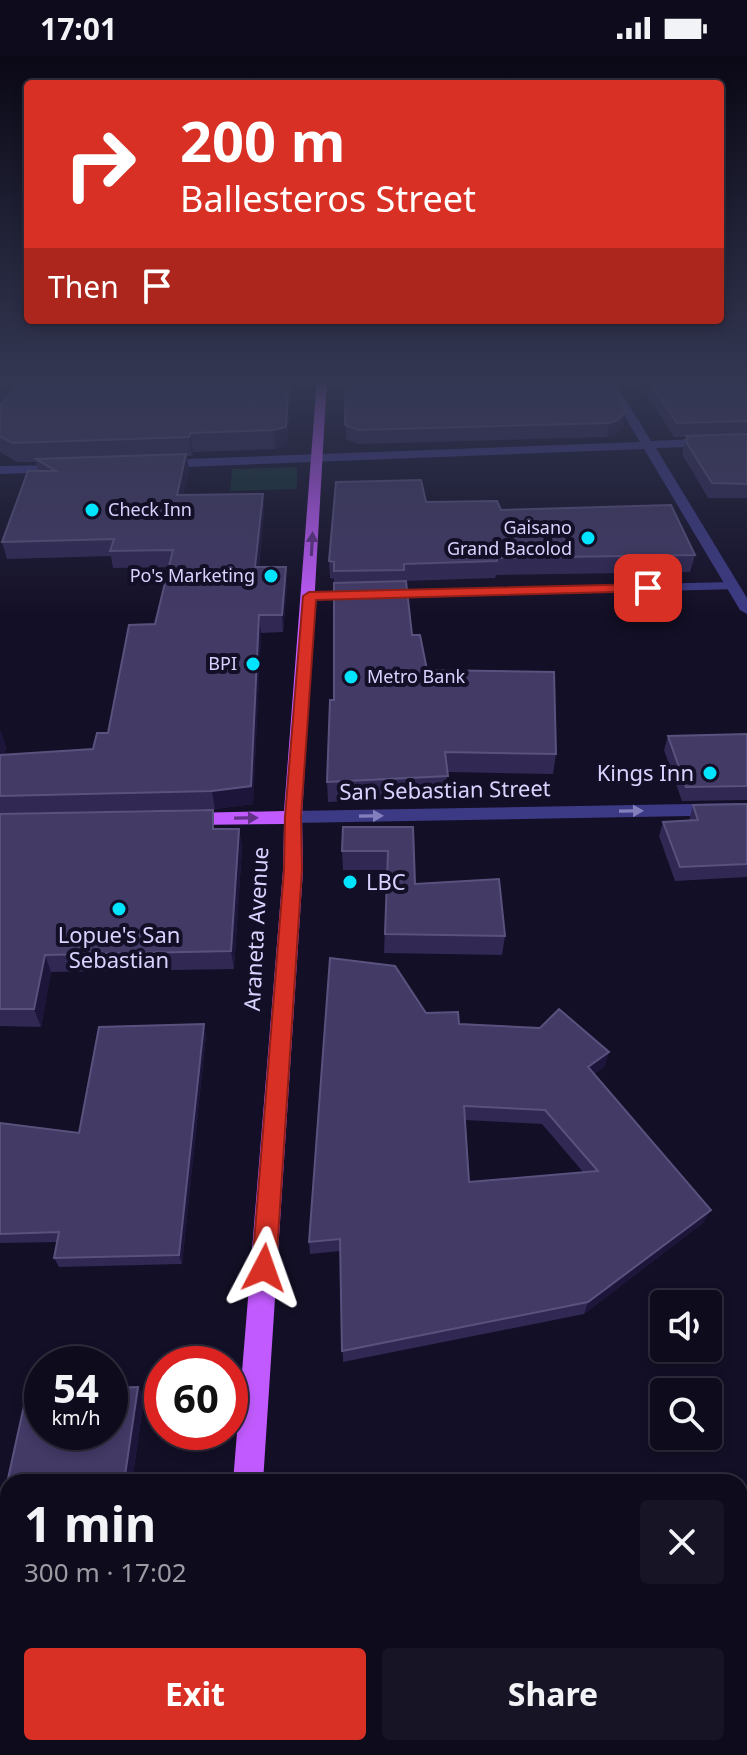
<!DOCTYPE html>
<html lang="en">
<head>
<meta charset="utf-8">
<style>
	:root { --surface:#0e0b1c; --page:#171425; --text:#f1f3f6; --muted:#9b9ba3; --line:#2e2b3b; --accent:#d93025 }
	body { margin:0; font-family:"Noto Sans",sans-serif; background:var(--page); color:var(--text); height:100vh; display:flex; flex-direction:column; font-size:30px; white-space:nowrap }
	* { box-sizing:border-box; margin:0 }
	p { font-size:26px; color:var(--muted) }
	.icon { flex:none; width:44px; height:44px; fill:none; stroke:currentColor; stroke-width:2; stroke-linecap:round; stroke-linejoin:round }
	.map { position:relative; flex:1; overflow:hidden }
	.drawer { position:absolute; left:0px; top:1418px; width:748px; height:282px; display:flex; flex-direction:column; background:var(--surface); border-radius:24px 24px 0 0; box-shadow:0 4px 12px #0003,0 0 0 2px var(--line) }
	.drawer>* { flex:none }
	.hud { position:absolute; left:24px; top:24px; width:700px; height:244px; border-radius:8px; box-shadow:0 4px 12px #0003,0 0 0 2px var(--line); background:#d93025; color:#fff; overflow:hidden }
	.buttons { position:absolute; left:650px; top:1234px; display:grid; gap:16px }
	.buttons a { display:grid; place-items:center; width:72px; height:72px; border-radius:8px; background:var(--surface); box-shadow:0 4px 12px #0003,0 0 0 2px var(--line); font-size:40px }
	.speed { position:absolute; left:24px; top:1290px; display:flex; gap:16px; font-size:40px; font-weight:700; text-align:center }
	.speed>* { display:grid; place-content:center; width:104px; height:104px; border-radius:50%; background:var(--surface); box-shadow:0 4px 12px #0003,0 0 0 2px var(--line); line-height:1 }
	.speed small { font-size:20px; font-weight:400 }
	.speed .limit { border:12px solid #d22; background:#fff; color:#111 }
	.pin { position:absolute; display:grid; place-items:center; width:68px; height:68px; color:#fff; margin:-34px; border-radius:16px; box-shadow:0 4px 12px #0006 }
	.me { position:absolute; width:88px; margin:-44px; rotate:4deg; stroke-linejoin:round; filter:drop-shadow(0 0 6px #0008) }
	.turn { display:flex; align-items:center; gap:28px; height:168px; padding:0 24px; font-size:36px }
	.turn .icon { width:104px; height:104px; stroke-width:2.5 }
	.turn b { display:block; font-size:56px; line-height:68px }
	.then { display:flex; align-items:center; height:76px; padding:0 24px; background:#0003; gap:16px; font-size:30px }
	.round { display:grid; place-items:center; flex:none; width:84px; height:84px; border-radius:8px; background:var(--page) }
	.overview { display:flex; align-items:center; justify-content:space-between; height:136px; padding:0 24px }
	h1 { font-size:48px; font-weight:700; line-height:60px }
	.action { display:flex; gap:16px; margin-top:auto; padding:16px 24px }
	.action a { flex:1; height:92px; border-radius:8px; background:var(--accent); color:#fff; font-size:32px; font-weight:700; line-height:92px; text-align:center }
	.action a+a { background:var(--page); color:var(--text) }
	.status { display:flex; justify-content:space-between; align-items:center; height:56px; padding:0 40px; background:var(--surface); direction:ltr }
	.status svg { height:22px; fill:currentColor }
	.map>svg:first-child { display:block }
	.green { fill:#12302f }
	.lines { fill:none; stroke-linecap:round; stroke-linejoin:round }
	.minor { fill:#3d3a85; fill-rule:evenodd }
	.tertiary { fill:#3d3a85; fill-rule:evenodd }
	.primary { fill:#c25bff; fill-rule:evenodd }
	.wall { fill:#312854; fill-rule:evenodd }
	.shaded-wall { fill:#1d163a }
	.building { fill:#433a66; stroke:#5a527e; stroke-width:2; fill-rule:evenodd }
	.oneway { fill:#623188 }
	.oneway2 { fill:#837fbc }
	.route { fill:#d93025; stroke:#8d1f18; stroke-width:2 }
	.poi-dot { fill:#00e5ff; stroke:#130f26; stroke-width:3 }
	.labels { text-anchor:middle; stroke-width:8; stroke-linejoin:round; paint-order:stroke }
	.far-poi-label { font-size:18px; fill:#d9d4ff; stroke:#130f26; text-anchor:end }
	.poi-label { font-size:22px; fill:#d9d4ff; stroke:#130f26; text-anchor:end }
	.street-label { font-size:22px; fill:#d9d4ff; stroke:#130f26 }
</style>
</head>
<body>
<div class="status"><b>17:01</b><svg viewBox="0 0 49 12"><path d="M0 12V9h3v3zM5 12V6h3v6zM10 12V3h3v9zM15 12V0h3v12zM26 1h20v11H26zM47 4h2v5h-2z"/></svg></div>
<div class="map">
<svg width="747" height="1699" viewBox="0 0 747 1699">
	<rect width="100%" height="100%" fill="#130f26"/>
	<!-- green -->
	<path class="green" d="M297,411V433L230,435L232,413Z"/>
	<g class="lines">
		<!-- minor -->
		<path class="minor" d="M732,526L737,527V533L309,544L302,540L309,536Z"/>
		<!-- tertiary -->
		<path class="tertiary" d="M603,323H613L651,385L747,381V389L656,392L747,542V558L740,554L644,393L160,412L154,408L160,404L640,386Z
			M68,409L70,412L64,416L0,418V410Z
			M747,747V759L293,767L284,761L293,755Z
			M747,1664V1698L739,1699L727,1692H740V1665Z
			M561,1692H659L657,1699H559Z"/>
		<!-- primary -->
		<path class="primary" d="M317,323H327L302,761L303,814L263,1426H233L283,814L284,768L189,769L180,763L189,757L284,755Z
			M212,1692H246L245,1699H211Z"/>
	</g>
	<!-- wall -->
	<path class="wall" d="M0,323L289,356L287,390L275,393L193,396L192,400H187L189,414L183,439L263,438L264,454L259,511L287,528L283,576L261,577L253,748L215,753L26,757L216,773H239L242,791L234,913L51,916L41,971L0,970V675L6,691L4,698L93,693L108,677L155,568L168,511L113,512L111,500L7,503L2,486L38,415L36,406H17L0,396Z
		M346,323L624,370L616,378L607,381L358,388L346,383Z
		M637,323H747V442H708L682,398L686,381H674Z
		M426,446L501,454L695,499L690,516L496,519L495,522L404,525L412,579L427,614L556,698L553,718L447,716L446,740L328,746L327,726L334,644V523L330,522L329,505Z
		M747,678V744L682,745L664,694L668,680Z
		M747,748V821L675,825L659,780L663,766L689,765L693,749Z
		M413,771L415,828L505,880L502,899L384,897L387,814H343L342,795Z
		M426,957L459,968L605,1010L594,1018L704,1166L584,1258L343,1306L340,1195L310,1198L309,1186ZM465,1064L542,1068L583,1116L469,1126Z
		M206,979L182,1208L59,1211L54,1202L58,1186L0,1187V1067L79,1077Z
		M138,1331L144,1342L132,1426H8V1677L0,1678V1459L27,1336L42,1335V1376H110V1332Z"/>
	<!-- shaded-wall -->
	<path class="shaded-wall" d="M8,323H28L0,354V331Z
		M291,323H295L289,356L287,390L275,393L274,374L288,337Z
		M626,356L624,370L616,378L607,381L609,367Z
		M190,377L193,396L192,400L189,381Z
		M186,398L189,414L179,455L177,439Z
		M263,438L264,454L257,528L255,511Z
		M286,511L287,528L283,576L282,559Z
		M259,559L261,577L253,748L215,753L212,735Z
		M0,675L6,691L0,713Z
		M239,773L242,791L234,913L231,895Z
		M45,899L51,916L41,971L34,953Z
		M204,968L206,979L182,1208L179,1199Z
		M609,996L605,1010L584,1025L588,1011Z
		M711,1154L704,1166L584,1258L588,1246Z
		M138,1331L144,1342L132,1426H124Z"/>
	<!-- building -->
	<path class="building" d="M0,323H8L0,331Z
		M26,323H291L288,337L286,371L274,374L190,377L189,381L12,387L0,380V349Z
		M346,323H610L626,356L618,364L609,367L358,374L345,369Z
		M648,323H747V365L677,367Z
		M747,378V428L712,427L685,384L688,383L686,380Z
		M186,398L177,439L263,438L255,511H286L282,559H259L251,730L212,735L0,740V699L93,693L97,677H108L129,569L155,568L173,494L110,495L114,483L2,486L28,415H56L36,403Z
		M421,424L426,446L497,445L501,454L671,449L695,499L497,502V505L404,508V514L334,515V506L329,505L336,426Z
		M406,525L412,579H420L427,614L554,616L556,698L445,696L448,720L327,726L330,644H334V527Z
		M747,678V730L686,731L668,680Z
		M747,748V808L680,811L663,766L698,764L693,749Z
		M213,754V773H239L231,895L45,899L34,953H0V758Z
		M343,771H413L415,828L499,823L505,880L385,878L388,795H342Z
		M330,902L395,910L426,957L458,956L459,968L540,972L559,953L609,996L588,1011L711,1154L588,1246L342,1295L340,1183L309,1186ZM464,1050L545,1054L598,1115L469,1126Z
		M204,968L179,1199L54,1202L59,1176L0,1178V1067L79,1077L99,971Z
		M138,1331L124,1426H8V1674H0V1459L27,1336L42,1335V1376H110V1332Z"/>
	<!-- one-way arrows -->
	<defs><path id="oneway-solid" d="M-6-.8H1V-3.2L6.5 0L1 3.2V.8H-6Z" transform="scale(2)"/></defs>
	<g class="oneway">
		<use href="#oneway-solid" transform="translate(312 488) rotate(-87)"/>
		<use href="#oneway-solid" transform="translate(246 762) rotate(-1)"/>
	</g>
	<g class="oneway2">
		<use href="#oneway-solid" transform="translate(631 755) rotate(-1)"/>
		<use href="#oneway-solid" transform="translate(371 760) rotate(-1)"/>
	</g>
	<!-- sky -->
	<linearGradient id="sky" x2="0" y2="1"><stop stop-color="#0a0815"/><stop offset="0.58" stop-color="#333752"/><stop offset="1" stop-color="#333752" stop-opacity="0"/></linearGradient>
	<rect width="747" height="561" fill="url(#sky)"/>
	<!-- route -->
	<path class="route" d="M648,528L653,530V535L316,544L301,761L302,814L276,1212L272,1220L264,1224L256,1220L252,1212L284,814L285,761L303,540L309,536Z"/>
	<!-- markers -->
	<g class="poi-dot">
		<circle cx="92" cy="454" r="8"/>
		<circle cx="588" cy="482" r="8"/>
		<circle cx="271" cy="520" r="8"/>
		<circle cx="253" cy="608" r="8"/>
		<circle cx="351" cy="621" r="8"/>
		<circle cx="710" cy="717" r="8"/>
		<circle cx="350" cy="826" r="8"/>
		<circle cx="119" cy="853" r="8"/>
	</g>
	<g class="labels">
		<!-- far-poi labels -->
		<g class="far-poi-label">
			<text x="108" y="460" text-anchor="start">Check Inn</text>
			<text x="572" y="478">Gaisano<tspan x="572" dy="21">Grand Bacolod</tspan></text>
			<text x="255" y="526">Po's Marketing</text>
			<text x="237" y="614">BPI</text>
			<text x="367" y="627" text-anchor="start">Metro Bank</text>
		</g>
		<!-- poi labels -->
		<g class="poi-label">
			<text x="694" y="725">Kings Inn</text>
			<text x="366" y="834" text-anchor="start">LBC</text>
			<text x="119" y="887" text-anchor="middle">Lopue's San<tspan x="119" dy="25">Sebastian</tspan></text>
		</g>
		<!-- street labels -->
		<g class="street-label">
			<text transform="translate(445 734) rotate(-1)" y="8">San Sebastian Street</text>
			<text transform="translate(256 873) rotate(-87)" y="8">Araneta Avenue</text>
		</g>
	</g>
</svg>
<div class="buttons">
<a><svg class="icon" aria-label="sound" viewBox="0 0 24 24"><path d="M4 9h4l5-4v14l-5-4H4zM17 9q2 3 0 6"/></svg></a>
<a><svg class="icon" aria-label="search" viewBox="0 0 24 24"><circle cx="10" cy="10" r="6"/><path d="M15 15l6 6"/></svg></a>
</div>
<div class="speed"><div>54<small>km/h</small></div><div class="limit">60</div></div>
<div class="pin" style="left:648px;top:532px;background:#d93025"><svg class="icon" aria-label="arrive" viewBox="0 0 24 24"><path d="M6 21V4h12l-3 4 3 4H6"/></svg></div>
<svg class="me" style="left:264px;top:1212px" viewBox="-20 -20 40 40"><path d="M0-17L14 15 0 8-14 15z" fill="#d93025" stroke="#fff" stroke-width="4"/></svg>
<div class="hud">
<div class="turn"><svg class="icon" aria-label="right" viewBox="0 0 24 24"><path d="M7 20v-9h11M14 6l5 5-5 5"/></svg><div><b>200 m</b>Ballesteros Street</div></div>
<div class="then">Then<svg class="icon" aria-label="arrive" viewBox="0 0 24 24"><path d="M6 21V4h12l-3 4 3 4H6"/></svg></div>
</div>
<section class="drawer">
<div class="overview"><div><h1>1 min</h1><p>300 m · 17:02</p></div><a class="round"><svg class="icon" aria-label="close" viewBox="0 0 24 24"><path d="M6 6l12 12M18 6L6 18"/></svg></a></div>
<div class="action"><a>Exit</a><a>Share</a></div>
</section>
</div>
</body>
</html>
